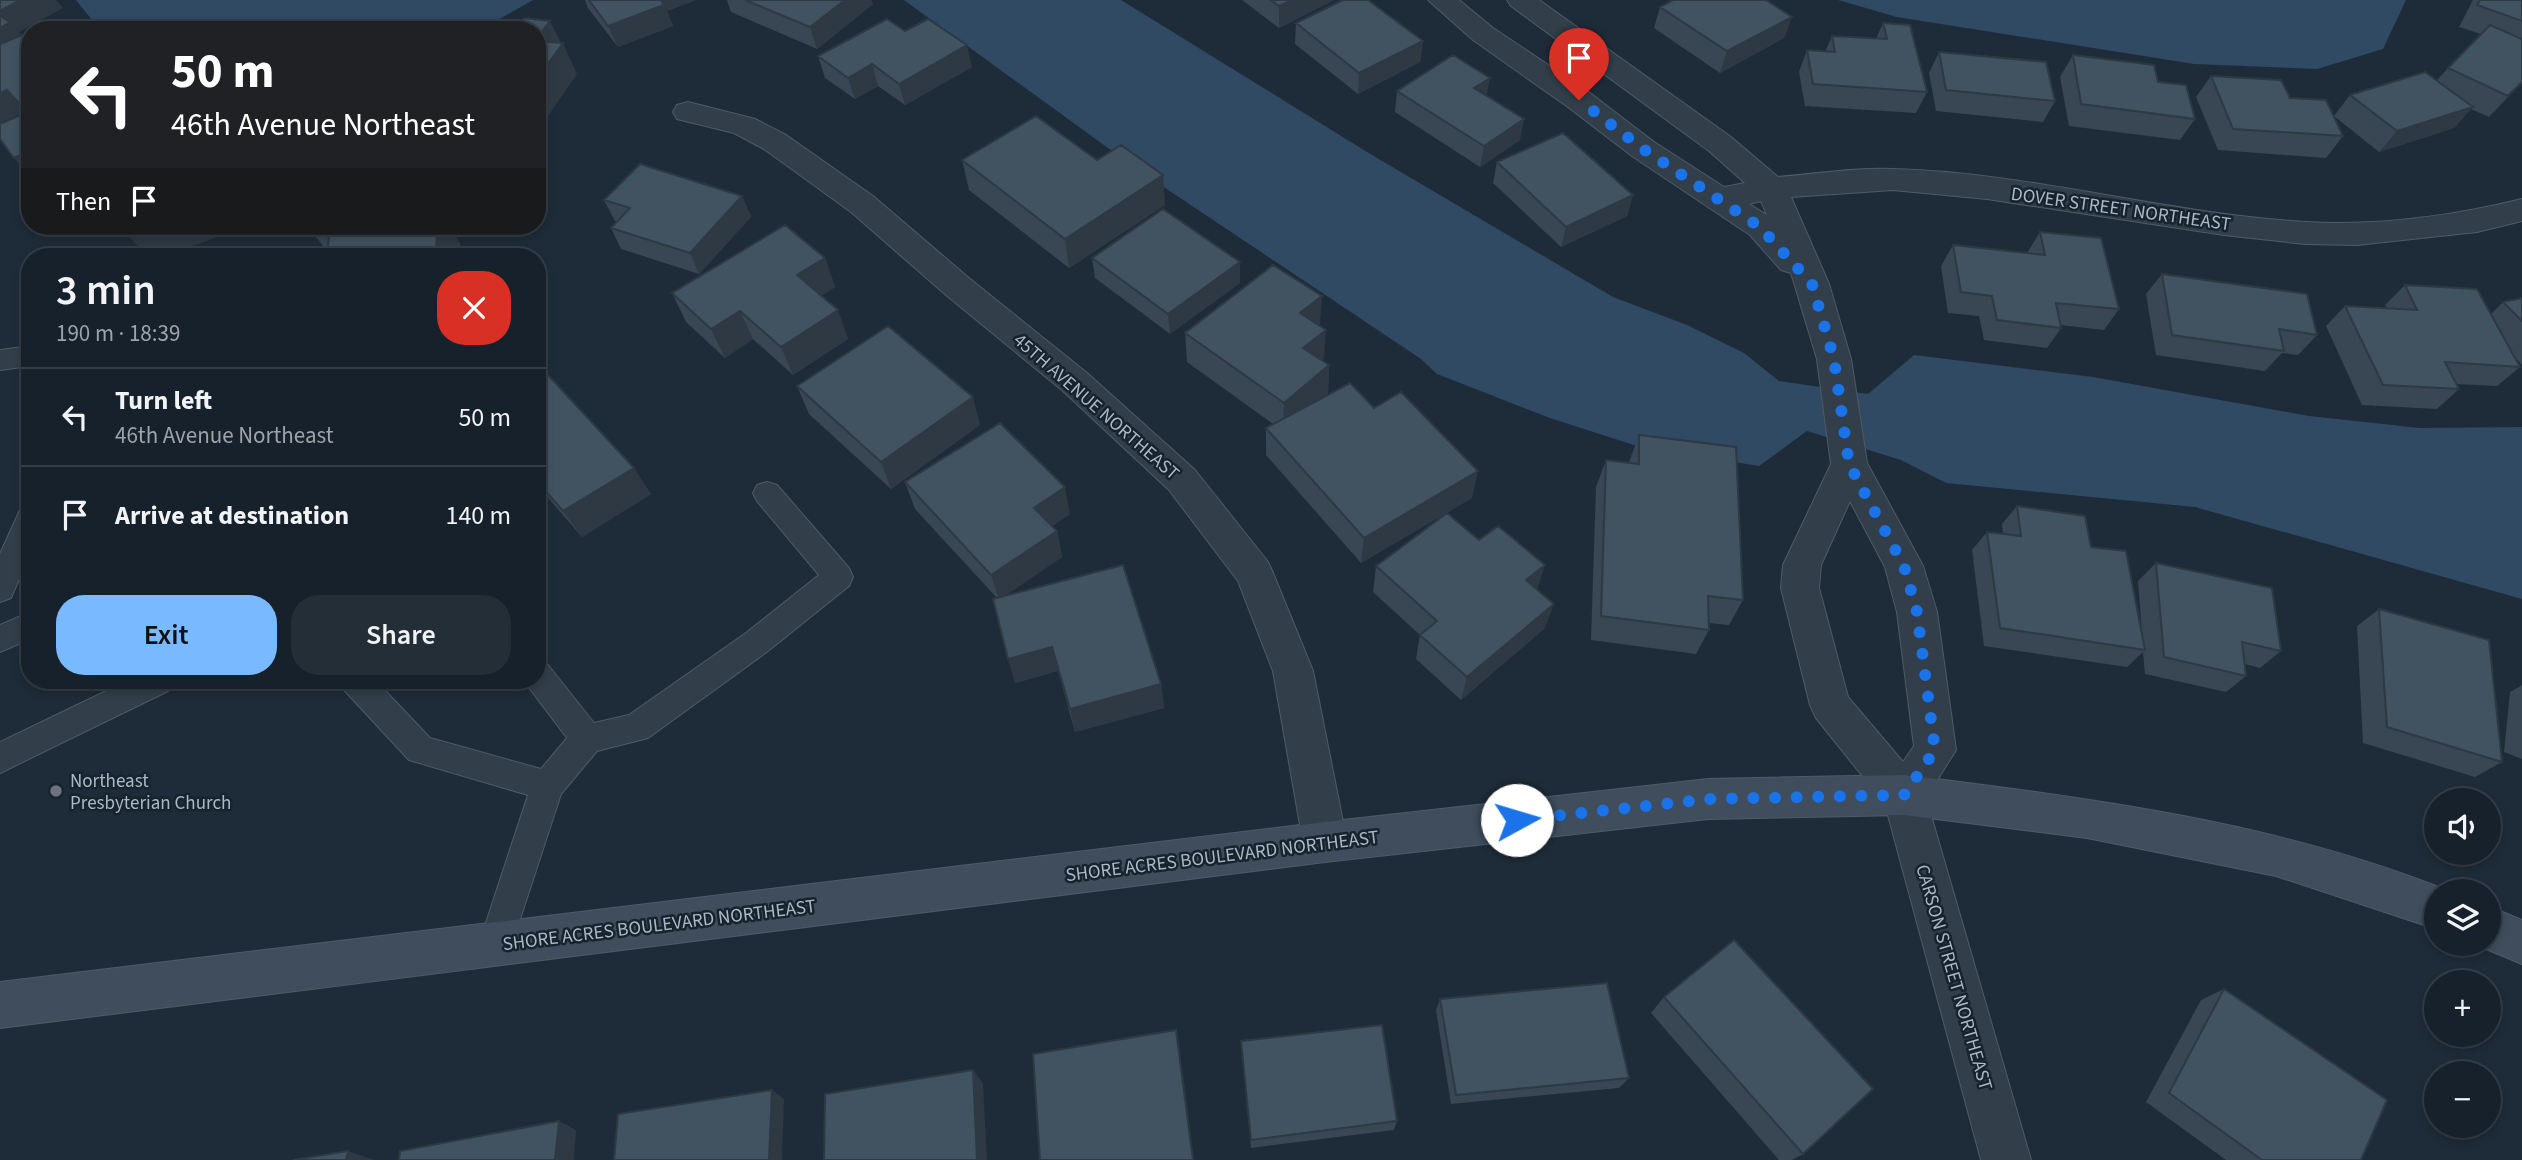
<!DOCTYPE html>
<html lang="en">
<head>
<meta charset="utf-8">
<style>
	:root { --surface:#16212b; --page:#232e37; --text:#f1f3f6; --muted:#9ea3a9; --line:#353e47; --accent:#78b9ff }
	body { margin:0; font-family:"Source Sans 3",sans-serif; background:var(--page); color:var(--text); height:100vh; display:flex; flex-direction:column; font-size:26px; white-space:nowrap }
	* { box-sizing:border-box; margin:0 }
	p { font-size:23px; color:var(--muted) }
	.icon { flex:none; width:38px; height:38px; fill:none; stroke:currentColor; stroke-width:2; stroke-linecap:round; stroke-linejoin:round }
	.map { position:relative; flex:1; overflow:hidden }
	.side { position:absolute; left:21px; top:248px; width:525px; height:441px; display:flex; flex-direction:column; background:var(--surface); border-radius:28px; box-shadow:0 4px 10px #0003,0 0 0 2px var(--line) }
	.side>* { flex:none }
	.guide { position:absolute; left:21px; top:21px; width:525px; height:214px; border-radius:28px; box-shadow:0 4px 10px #0003,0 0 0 2px var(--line); background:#202124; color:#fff; overflow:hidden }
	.fabs { position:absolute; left:2424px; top:788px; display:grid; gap:14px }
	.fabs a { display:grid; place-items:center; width:77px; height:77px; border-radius:50%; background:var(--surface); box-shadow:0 4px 10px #0003,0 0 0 2px var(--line); font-size:35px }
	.pin { position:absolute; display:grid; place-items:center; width:60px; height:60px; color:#fff; margin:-72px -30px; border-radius:50% 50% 50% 0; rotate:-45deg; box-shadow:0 0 7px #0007 }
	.pin .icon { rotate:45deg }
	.me { position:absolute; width:77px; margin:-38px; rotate:84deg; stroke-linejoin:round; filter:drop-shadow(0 0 5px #0008) }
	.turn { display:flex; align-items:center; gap:24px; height:147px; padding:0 35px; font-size:32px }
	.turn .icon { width:91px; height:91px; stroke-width:2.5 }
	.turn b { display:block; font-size:49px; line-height:60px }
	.then { display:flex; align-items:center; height:66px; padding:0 35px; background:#0003; gap:14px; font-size:26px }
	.round { display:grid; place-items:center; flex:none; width:74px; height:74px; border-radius:28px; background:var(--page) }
	.summary { display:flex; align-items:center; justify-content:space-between; height:119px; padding:0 35px }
	h1 { font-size:42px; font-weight:600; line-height:52px }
	.action { display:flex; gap:14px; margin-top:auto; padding:14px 35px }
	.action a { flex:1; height:80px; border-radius:28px; background:var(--accent); color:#111; font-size:28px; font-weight:600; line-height:80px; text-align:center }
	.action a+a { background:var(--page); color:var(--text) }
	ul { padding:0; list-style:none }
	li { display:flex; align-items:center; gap:21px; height:98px; padding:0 35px; border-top:2px solid var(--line) }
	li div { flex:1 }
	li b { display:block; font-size:26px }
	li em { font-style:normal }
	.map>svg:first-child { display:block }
	.water { fill:#2f4a62 }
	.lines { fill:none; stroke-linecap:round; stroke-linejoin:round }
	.lane-casing { stroke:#4f5b67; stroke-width:2 }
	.street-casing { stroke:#4f5b67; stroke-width:2 }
	.secondary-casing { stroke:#4f5b67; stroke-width:2 }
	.lane { fill:#323e49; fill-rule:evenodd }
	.street { fill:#323e49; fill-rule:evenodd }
	.secondary { fill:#3f4d5c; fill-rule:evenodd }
	.wall { fill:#384753 }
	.shaded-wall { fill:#2e3944 }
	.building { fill:#415261; stroke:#2e3944; stroke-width:2 }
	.route { stroke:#1a73e8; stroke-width:12; stroke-dasharray:0 21.6 }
	.worship-dot { fill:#6b7280; stroke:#17232d; stroke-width:2.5 }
	.labels { text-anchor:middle; stroke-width:5; stroke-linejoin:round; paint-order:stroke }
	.street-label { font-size:19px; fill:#acb8c6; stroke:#17232d }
	.poi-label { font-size:19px; fill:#acb8c6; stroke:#17232d; text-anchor:start }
</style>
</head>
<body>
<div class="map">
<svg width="2522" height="1160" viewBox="0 0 2522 1160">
	<rect width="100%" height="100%" fill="#1e2c39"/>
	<!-- water -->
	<path class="water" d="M76,0H533L480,30H100Z
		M904,0H1121L1372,155L1613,297L1687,325L1744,353L1779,381L1868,394L1914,355L2093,377L2309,416L2420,428L2522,427V599L2195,507L1946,483L1901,460L1807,431L1759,466L1640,447L1550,418L1437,374L1421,359L1137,169Z
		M1838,0H2406L2383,49L2317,69L2194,64L1897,17Z"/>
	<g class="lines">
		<!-- lane casing -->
		<g class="lane-casing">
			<path id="lane" d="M30,346V366L0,370V350Z
				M767,482L777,485L849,568L853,577L849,586L768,651L648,738L597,751L561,794L508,956L496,961L484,956L479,944L528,795L409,760L345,691L341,681H376L430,738L541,769L567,738L524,681H537V661L548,665L594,723L629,715L746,633L819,575L757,501L753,493L757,485Z
				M30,506V553L11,598L0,602V554L20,510Z
				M30,612V639L0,652V625Z
				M127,681H173L168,691L0,773V742Z"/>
		</g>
		<!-- street casing -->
		<g class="street-casing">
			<path id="street" d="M1428,0H1459L1493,28L1590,93L1654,142L1724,187L1745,183L1709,151L1511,6L1507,0H1539L1731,137L1778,177C1816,174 1856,167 1895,169C2033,173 2168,214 2306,222C2377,226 2453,216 2522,199V221L2477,232L2357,245L2305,244L2224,235L1987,199L1893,190L1791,197L1829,284L1851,359L1867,463L1923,566L1937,612L1956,750L1926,798L2031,1160H1981L1885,804L1816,718L1810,705L1781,588L1783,565L1831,464L1817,359L1791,273L1781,270L1750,235L1632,156L1568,107L1473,40ZM1761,201L1767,215L1749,204ZM1850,501L1885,567L1897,612L1914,746L1903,762L1848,697L1819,588L1821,565Z
				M688,102L755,119L786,135L873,196L970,279L1087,373L1195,470L1268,562L1273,573L1313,671L1347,842L1340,856L1325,862L1310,856L1303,842L1273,671L1238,581L1169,490L1063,391L946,295L851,212L764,149L734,133L677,119L673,112L677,105Z"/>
		</g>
		<!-- secondary casing -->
		<g class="secondary-casing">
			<path id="secondary" d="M1904,775C2088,798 2275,821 2449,891H2436V929L2276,876L2087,838L1904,815L1708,819L1325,862L0,1028V982L1325,822L1708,779Z
				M2488,906L2522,920V964L2472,943H2488Z"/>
		</g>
		<!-- lane -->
		<use href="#lane" class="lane"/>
		<!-- street -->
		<use href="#street" class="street"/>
		<!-- secondary -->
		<use href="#secondary" class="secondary"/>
	</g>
	<!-- wall -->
	<path class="wall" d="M585,0H696L667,11L673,26L618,47L588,8Z
		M727,0H871L873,4L817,49L731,12Z
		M1242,0H1334L1279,28Z
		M2473,0H2522V83L2489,117L2471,109L2454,128L2379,152L2334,116L2343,136L2326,158L2218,150L2196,97L2211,76L2290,98L2334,116L2350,95L2437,80L2448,68L2481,34L2459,27Z
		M1660,7L1792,17L1784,38L1720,73L1654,28Z
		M1296,23L1423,41L1420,62L1358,94L1295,44Z
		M1883,23L1927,92L1916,113L1805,106L1799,72L1807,50L1825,52L1832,36L1876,39Z
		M905,31L972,67L905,105L878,86L855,99L825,78L818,56Z
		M1939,52L2055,101L2043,122L1936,111L1929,73Z
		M2073,55L2158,82L2195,119L2180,140L2069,126L2060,77Z
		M1397,91L1487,96L1520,140L1480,167L1395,112Z
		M962,160L1165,205L1069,268L969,190Z
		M1497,162L1633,195L1627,216L1561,247L1493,183Z
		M742,196L751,217L699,274L621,249L611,228L617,222L615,221L604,200Z
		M310,229L455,234V236L463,249L327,251Z
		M2040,232L2119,309L2104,330L2060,325L2061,328L2047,348L1984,340L1979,316L1948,313L1941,266L1953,245L2027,253Z
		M825,258L835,287L821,296L848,339L793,375L753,339L725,358L686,322L672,293Z
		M1092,258L1240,283L1170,334L1095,278Z
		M2162,274L2317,335L2298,355L2282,353L2265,371L2156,355L2146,294Z
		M2405,285L2491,314L2503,302L2522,298V365L2515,357L2520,367L2497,386L2456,384L2459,389L2437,409L2362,405L2326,326L2345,306L2387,308L2385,305Z
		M1320,325L1319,326L1324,358L1322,360L1329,365L1328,393L1324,397L1374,408L1472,498L1361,563L1266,455V428L1273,424L1187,362L1185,333Z
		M537,363L651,494L582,537L537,485Z
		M797,386L980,425L891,489L809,414Z
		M1639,435L1743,600L1729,625L1709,623V630L1696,654L1591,640L1596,487L1606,460L1629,462Z
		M905,482L1070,514L1052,526L1057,531L1062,557L1004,596L1161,684L1164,708L1075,732L1058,671L1015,683L997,598L915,509Z
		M2017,506L2091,547L2142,633L2138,581L2156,563L2281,651L2260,668L2245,664L2246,676L2226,692L2145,674L2143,652L2127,667L1984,646L1972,550L1987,532L2003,534L2002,524Z
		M1376,566L1537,590L1545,628L1461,700L1416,659L1420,635L1373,592Z
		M2379,609L2502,762L2475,777L2363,743L2357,626Z
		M2522,685V759L2504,752L2510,692Z
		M2224,989L2361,1160H2226L2146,1102L2201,1000Z
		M1664,997L1803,1154L1792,1160H1779L1651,1013Z
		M1440,999L1629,1078L1619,1088L1451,1104L1436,1010Z
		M1241,1041L1397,1121L1394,1130L1251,1148Z"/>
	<!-- shaded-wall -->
	<path class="shaded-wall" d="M20,0H56L63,8L19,32L29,44L0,60V11Z
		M657,0H696L667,11L673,26L618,47L608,26Z
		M845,0H871L873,4L817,49L810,27Z
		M1292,0H1334L1279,28V6Z
		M1792,17L1784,38L1720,73L1727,51Z
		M550,21L562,45L563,43L577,74L537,132V38Z
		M1423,41L1420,62L1358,94L1359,73Z
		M967,45L972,67L905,105L899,84Z
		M872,64L878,86L855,99L848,78Z
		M1490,78L1486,99L1474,88Z
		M2522,82V83L2489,117L2508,96Z
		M7,90L30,97V115L26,111L0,123V93Z
		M2473,107L2454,128L2379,152L2397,131Z
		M1524,119L1520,140L1480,167L1484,146Z
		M30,150V175L14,158Z
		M1163,175L1165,205L1069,268L1065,239Z
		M1633,195L1627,216L1561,247L1566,227Z
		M742,196L751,217L699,274L690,253Z
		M144,226H245L165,257H148L126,233Z
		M432,226H461L455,236L463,249V257H435Z
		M825,258L835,287L808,304L797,275Z
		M1240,262V283L1170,334L1168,314Z
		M1322,296L1320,325L1299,342L1300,313Z
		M838,310L848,339L793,375L781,347Z
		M740,311L753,339L725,358L711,329Z
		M1326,330L1324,358L1302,376L1303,348Z
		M1329,365L1328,393L1283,431L1284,403Z
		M973,397L980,425L891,489L881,462Z
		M634,468L651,494L582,537L563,511Z
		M1478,471L1472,498L1361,563L1364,538Z
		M1065,487L1070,514L1040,534L1034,508Z
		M1057,531L1062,557L999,600L991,575Z
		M1545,565L1537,590L1526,580Z
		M1554,604L1545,628L1461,700L1467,677Z
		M1052,647L1058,671L1015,683L1008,659Z
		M1161,684L1164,708L1075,732L1070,709Z
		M1176,1030L1179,1045L1194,1160H1193Z
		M973,1070L983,1083L987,1160H977Z
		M772,1090L784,1099L782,1160H769Z
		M559,1121L576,1130L574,1160H555Z
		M348,1151L374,1160H346Z"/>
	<!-- building -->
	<path class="building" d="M0,0H20L0,11Z
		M589,0H661L664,5L608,26Z
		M745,0H845L810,27Z
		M1271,0H1292L1279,6Z
		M1343,0H1368L1423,41L1359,73L1296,23Z
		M1673,0H1766L1792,17L1727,51L1660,7Z
		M2480,0H2522V21L2477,5Z
		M0,16L10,22L0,28Z
		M524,18L550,21L537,38V30H515Z
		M887,19L905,31L928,19L967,45L899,84L872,64L848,78L818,56Z
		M1883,23L1910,25L1927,92L1813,84L1807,50L1835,52L1832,36L1887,39Z
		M47,24L52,30H35Z
		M2490,25L2522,39V82L2508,96L2448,68Z
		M30,32V97L18,102L7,90L0,93V44Z
		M537,41L563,43L537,79Z
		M1939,52L2046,62L2055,101L1946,90Z
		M1453,55L1490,78L1474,88L1524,119L1484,146L1397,91Z
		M2073,55L2154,65L2158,82L2186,85L2195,119L2081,104Z
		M2425,72L2473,107L2397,131L2350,95Z
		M2211,76L2281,80L2290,98L2326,100L2343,136L2233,129Z
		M30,111V150L14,158L0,139V124Z
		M1036,116L1097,160L1121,145L1163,175L1065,239L962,160Z
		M1563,133L1633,195L1566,227L1497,162Z
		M640,164L742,196L690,253L611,228L630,208L604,200Z
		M1163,209L1240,262L1168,314L1092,258Z
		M785,225L825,258L797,275L838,310L781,347L740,311L711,329L672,293Z
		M123,226H144L126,233Z
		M311,226H438L435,257H326L329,237L310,229Z
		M2040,232L2101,238L2119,309L2056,303L2061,328L1997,320L1992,296L1961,292L1953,245L2045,255Z
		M302,252L301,257H269Z
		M1273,265L1322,296L1300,313L1326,330L1303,348L1329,365L1284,403L1185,333Z
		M2162,274L2307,294L2317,335L2279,329L2284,351L2172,335Z
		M2405,285L2477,289L2520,367L2445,362L2459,389L2383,385L2345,306L2417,310Z
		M2522,298V321L2503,302Z
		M888,326L973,397L881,462L797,386Z
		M537,363L634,468L563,511L537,481Z
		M1350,383L1374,408L1401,392L1478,471L1364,538L1266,428Z
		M1000,423L1065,487L1034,508L1057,531L991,575L905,482Z
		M1639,435L1736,447L1743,600L1708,596L1709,630L1601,616L1606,460L1639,464Z
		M2017,506L2085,516L2091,547L2126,551L2145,650L2000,628L1987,532L2021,536Z
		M1447,513L1479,540L1498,526L1545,565L1526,580L1554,604L1467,677L1420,635L1437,621L1376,566Z
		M2156,563L2272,588L2281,651L2242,642L2246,676L2164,657Z
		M1123,565L1161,684L1070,709L1052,647L1008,659L993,599Z
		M2379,609L2489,640L2502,762L2387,727Z
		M1734,940L1873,1089L1803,1154L1664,997Z
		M1607,983L1629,1078L1456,1095L1440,999Z
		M2224,989L2387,1100L2361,1160H2262L2169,1093Z
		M1382,1025L1397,1121L1251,1140L1241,1041Z
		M1176,1030L1193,1160H1040L1033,1054Z
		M973,1070L977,1160H824L825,1094Z
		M772,1090L769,1160H614L618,1114Z
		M559,1121L555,1160H399L400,1151Z
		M348,1151L346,1160H293Z"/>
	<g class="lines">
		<!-- route -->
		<path class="route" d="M1517,820L1709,799L1904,795L1935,750L1917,612L1904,566L1849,464L1834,359L1812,284L1760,227L1643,149L1579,100"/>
	</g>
	<!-- markers -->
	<circle class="worship-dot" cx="56" cy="791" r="7"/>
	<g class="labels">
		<!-- street labels -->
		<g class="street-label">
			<text transform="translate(2121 208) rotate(8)" y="7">DOVER STREET NORTHEAST</text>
			<text transform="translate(1097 406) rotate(41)" y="7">45TH AVENUE NORTHEAST</text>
			<text transform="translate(1222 855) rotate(-7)" y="7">SHORE ACRES BOULEVARD NORTHEAST</text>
			<text transform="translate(659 924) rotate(-7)" y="7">SHORE ACRES BOULEVARD NORTHEAST</text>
			<text transform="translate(1955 977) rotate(74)" y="7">CARSON STREET NORTHEAST</text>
		</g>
		<!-- poi labels -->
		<g class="poi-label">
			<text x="70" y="787">Northeast<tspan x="70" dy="22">Presbyterian Church</tspan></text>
		</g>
	</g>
</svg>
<div class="fabs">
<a><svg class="icon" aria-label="sound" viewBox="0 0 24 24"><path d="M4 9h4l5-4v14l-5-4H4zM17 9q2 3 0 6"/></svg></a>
<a><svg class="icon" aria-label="layers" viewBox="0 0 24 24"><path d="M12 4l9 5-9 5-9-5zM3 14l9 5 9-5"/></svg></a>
<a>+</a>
<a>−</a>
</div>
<div class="pin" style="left:1579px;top:100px;background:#d93025"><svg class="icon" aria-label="arrive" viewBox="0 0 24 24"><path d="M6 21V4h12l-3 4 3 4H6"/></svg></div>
<svg class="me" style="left:1517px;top:820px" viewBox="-20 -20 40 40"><circle r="19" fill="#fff"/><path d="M0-13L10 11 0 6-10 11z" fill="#1a73e8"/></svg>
<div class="guide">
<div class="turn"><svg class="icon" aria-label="left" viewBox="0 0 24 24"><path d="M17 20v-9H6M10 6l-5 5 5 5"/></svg><div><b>50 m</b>46th Avenue Northeast</div></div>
<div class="then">Then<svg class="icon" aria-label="arrive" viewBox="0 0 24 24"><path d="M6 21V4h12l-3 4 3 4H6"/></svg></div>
</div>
<section class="side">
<div class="summary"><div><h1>3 min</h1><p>190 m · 18:39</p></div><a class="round" style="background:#d93025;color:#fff"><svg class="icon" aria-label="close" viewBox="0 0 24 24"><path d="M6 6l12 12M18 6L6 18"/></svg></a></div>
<ul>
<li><svg class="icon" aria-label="left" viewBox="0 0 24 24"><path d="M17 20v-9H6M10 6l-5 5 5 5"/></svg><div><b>Turn left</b><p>46th Avenue Northeast</p></div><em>50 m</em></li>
<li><svg class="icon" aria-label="arrive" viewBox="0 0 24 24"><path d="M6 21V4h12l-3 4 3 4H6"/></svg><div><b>Arrive at destination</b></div><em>140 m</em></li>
</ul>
<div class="action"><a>Exit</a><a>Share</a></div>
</section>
</div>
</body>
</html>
